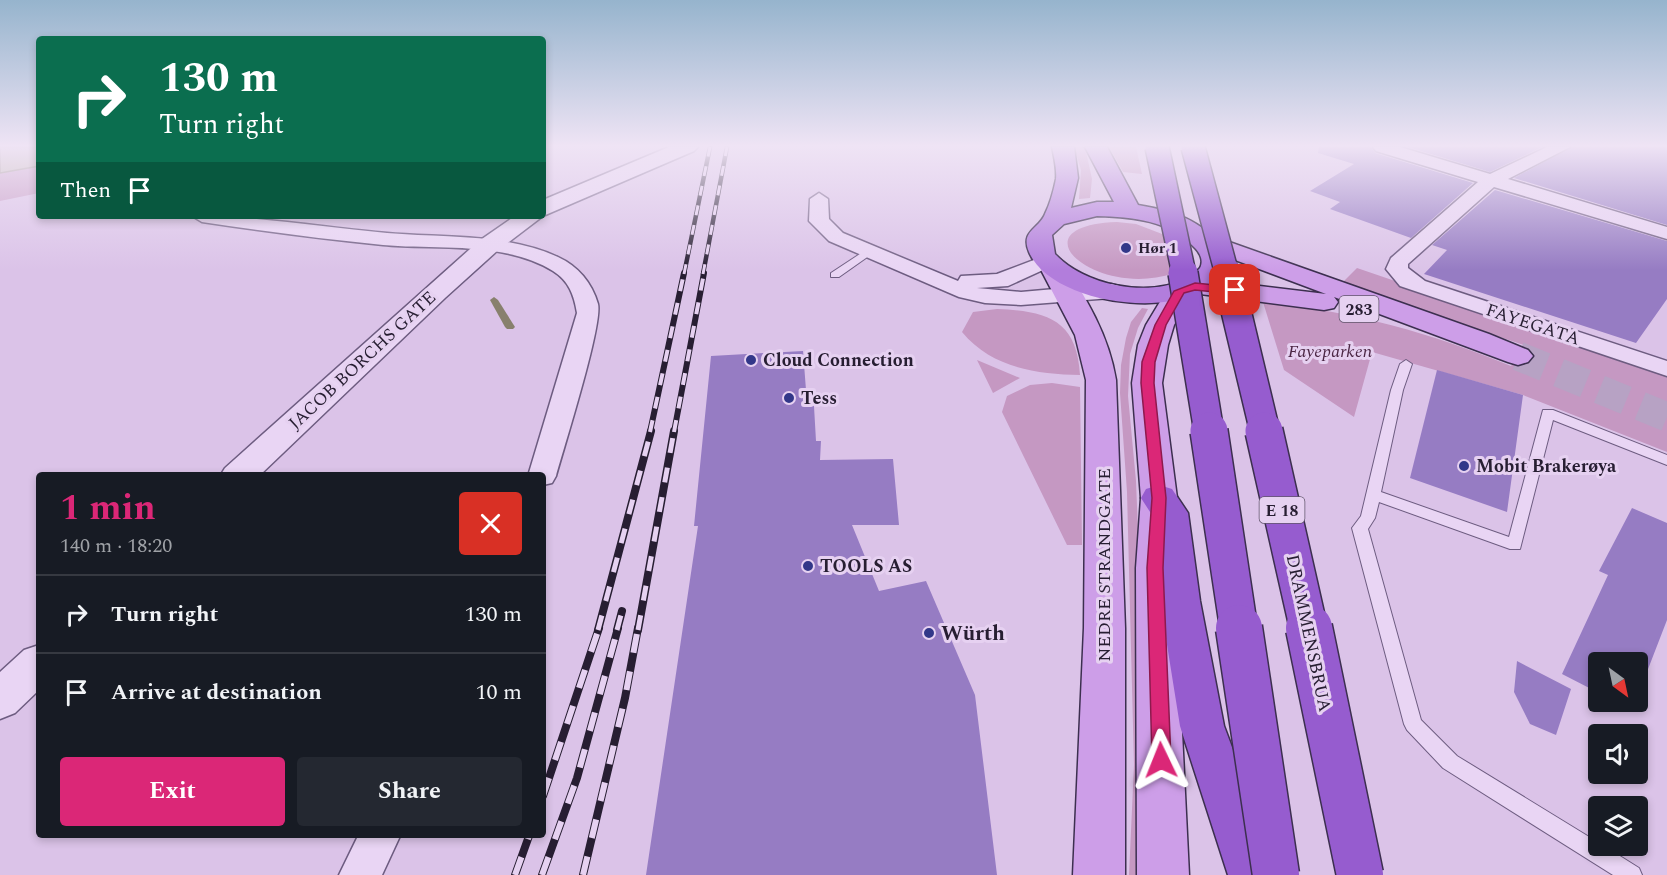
<!DOCTYPE html>
<html lang="en">
<head>
<meta charset="utf-8">
<style>
	:root { --surface:#171b24; --page:#242831; --text:#f1f3f6; --muted:#9ea1a6; --line:#363941; --accent:#db2777 }
	body { margin:0; font-family:Spectral,serif; background:var(--page); color:var(--text); height:100vh; display:flex; flex-direction:column; font-size:22px; white-space:nowrap }
	* { box-sizing:border-box; margin:0 }
	p { font-size:20px; color:var(--muted) }
	.icon { flex:none; width:33px; height:33px; fill:none; stroke:currentColor; stroke-width:2; stroke-linecap:round; stroke-linejoin:round }
	.map { position:relative; flex:1; overflow:hidden }
	.side { position:absolute; left:36px; top:472px; width:510px; height:366px; display:flex; flex-direction:column; background:var(--surface); border-radius:6px; box-shadow:0 3px 9px #0003 }
	.side>* { flex:none }
	.hud { position:absolute; left:36px; top:36px; width:510px; height:183px; border-radius:6px; box-shadow:0 3px 9px #0003; background:#0b6e4f; color:#fff; overflow:hidden }
	.needle { width:39px; rotate:147deg }
	.fabs { position:absolute; left:1588px; top:652px; display:grid; gap:12px }
	.fabs a { display:grid; place-items:center; width:60px; height:60px; border-radius:6px; background:var(--surface); box-shadow:0 3px 9px #0003; font-size:30px }
	.pin { position:absolute; display:grid; place-items:center; width:51px; height:51px; color:#fff; margin:-26px; border-radius:12px; box-shadow:0 3px 9px #0006 }
	.me { position:absolute; width:66px; margin:-33px; rotate:358deg; stroke-linejoin:round; filter:drop-shadow(0 0 4px #0008) }
	.turn { display:flex; align-items:center; gap:21px; height:126px; padding:0 24px; font-size:27px }
	.turn .icon { width:78px; height:78px; stroke-width:2.5 }
	.turn b { display:block; font-size:42px; line-height:51px }
	.then { display:flex; align-items:center; height:57px; padding:0 24px; background:#0003; gap:12px; font-size:22px }
	.round { display:grid; place-items:center; flex:none; width:63px; height:63px; border-radius:6px; background:var(--page) }
	.summary { display:flex; align-items:center; justify-content:space-between; height:102px; padding:0 24px }
	h1 { font-size:36px; font-weight:700; line-height:45px; color:var(--accent) }
	.cta { display:flex; gap:12px; margin-top:auto; padding:12px 24px }
	.cta a { flex:1; height:69px; border-radius:6px; background:var(--accent); color:#fff; font-size:24px; font-weight:700; line-height:69px; text-align:center }
	.cta a+a { background:var(--page); color:var(--text) }
	ul { padding:0; list-style:none }
	li { display:flex; align-items:center; gap:18px; height:78px; padding:0 24px; border-top:2px solid var(--line) }
	li div { flex:1 }
	li b { display:block; font-size:22px }
	li em { font-style:normal }
	.map>svg:first-child { display:block }
	.green { fill:#c598c2 }
	.water { fill:#bcb4a4; stroke:#88806d; stroke-width:1.5 }
	.lines { fill:none; stroke-linecap:round; stroke-linejoin:round }
	.stream { fill:#88806d; fill-rule:evenodd }
	.building { fill:#967cc3 }
	.primary-tunnel { stroke:#b7a2c4; stroke-width:29; stroke-dasharray:29 15; stroke-linecap:butt }
	.service-casing { stroke:#6d5c80; stroke-width:2 }
	.minor-casing { stroke:#6d5c80; stroke-width:3 }
	.tertiary-casing { stroke:#6d5c80; stroke-width:3 }
	.primary-casing { stroke:#3c2f4f; stroke-width:3 }
	.trunk-casing { stroke:#3c2f4f; stroke-width:3 }
	.motorway-casing { stroke:#3c2f4f; stroke-width:3 }
	.service { fill:#e9d5f4; fill-rule:evenodd }
	.minor { fill:#e9d5f4; fill-rule:evenodd }
	.tertiary { fill:#e9d5f4; fill-rule:evenodd }
	.primary { fill:#cd9ee8; fill-rule:evenodd }
	.trunk { fill:#b27ddc; fill-rule:evenodd }
	.motorway { fill:#965ccf; fill-rule:evenodd }
	.rail-far3-casing { stroke:#271e32; stroke-width:4.5 }
	.rail-far2-casing { stroke:#271e32; stroke-width:6 }
	.rail-far1-casing { stroke:#271e32; stroke-width:8 }
	.rail-casing { stroke:#271e32; stroke-width:8 }
	.rail-far3 { stroke:#e6d1f1; stroke-width:3; stroke-dasharray:10; stroke-linecap:butt }
	.rail-far2 { stroke:#e6d1f1; stroke-width:4; stroke-dasharray:12; stroke-linecap:butt }
	.rail-far1 { stroke:#e6d1f1; stroke-width:5; stroke-dasharray:15; stroke-linecap:butt }
	.rail { stroke:#e6d1f1; stroke-width:6; stroke-dasharray:19; stroke-linecap:butt }
	.motorway-bridge-far3-casing { stroke:#3c2f4f; stroke-width:26; stroke-linecap:butt }
	.motorway-bridge-far2-casing { stroke:#3c2f4f; stroke-width:32; stroke-linecap:butt }
	.motorway-bridge-far1-casing { stroke:#3c2f4f; stroke-width:40; stroke-linecap:butt }
	.motorway-bridge-casing { stroke:#3c2f4f; stroke-width:49; stroke-linecap:butt }
	.motorway-bridge-far3 { stroke:#965ccf; stroke-width:23 }
	.motorway-bridge-far2 { stroke:#965ccf; stroke-width:29 }
	.motorway-bridge-far1 { stroke:#965ccf; stroke-width:37 }
	.motorway-bridge { stroke:#965ccf; stroke-width:46 }
	.route { fill:#db2777; stroke:#8e194d; stroke-width:1.5 }
	.poi-dot { fill:#323789; stroke:#e6d1f1; stroke-width:2 }
	.labels { text-anchor:middle; stroke-width:6; stroke-linejoin:round; paint-order:stroke }
	.far-poi-label { font-size:15px; font-weight:bold; fill:#271e32; stroke:#e6d1f1; text-anchor:start }
	.shield { fill:#e6d1f1; stroke:#60546b; stroke-width:1.5 }
	.shield-label { font-size:16px; font-weight:bold; fill:#271e32 }
	.street-label { font-size:18px; fill:#271e32; stroke:#e6d1f1 }
	.park-label { font-size:18px; font-style:italic; fill:#4c2745; stroke:#e6d1f1 }
	.poi-label { font-size:18px; font-weight:bold; fill:#271e32; stroke:#e6d1f1; text-anchor:start }
	.near-poi-label { font-size:21px; font-weight:bold; fill:#271e32; stroke:#e6d1f1; text-anchor:start }
</style>
</head>
<body>
<div class="map">
<svg width="1667" height="875" viewBox="0 0 1667 875">
	<rect width="100%" height="100%" fill="#dbc3e8"/>
	<!-- green -->
	<path class="green" d="M1074,147H1085L1092,179L1090,198L1079,199L1081,170Z
		M1109,147H1136L1142,174L1123,172Z
		M39,166V193L0,201V173Z
		M1117,222L1136,224L1170,237L1174,273C1097,300 1011,226 1117,222Z
		M1357,268L1667,374V452L1523,395L1372,352L1354,417L1284,370L1263,302C1351,311 1429,332 1511,366L1527,346L1341,284Z
		M1142,308L1148,309L1138,328L1130,354L1128,396L1136,481L1146,733L1143,875H1129L1134,765L1127,492L1120,393L1121,365L1126,338L1131,322Z
		M997,309C1046,311 1077,319 1080,375C1036,374 992,368 962,332L973,312Z
		M977,360L1020,378L993,393Z
		M1052,383L1080,387L1082,545H1067L1002,412L1007,396L1030,385Z"/>
	<!-- water -->
	<path class="water" d="M0,147H39V166L0,173Z"/>
	<g class="lines">
		<!-- stream -->
		<path class="stream" d="M494,297L498,300L515,327L513,329H507L505,327L490,300Z"/>
	</g>
	<!-- building -->
	<path class="building" d="M1319,147H1371L1375,153L1473,183L1411,238L1330,209L1340,202L1310,191L1354,164L1318,153Z
		M1408,147H1542L1490,172Z
		M1572,147H1667V225L1514,178Z
		M1495,190L1667,241V299L1636,343L1424,274L1447,250L1432,245Z
		M803,351L806,390L813,389L816,441H821L820,460L893,459L899,525H852L879,591L926,581L975,695L997,875H646L698,526H694L711,356Z
		M1437,370L1523,395L1507,512L1410,478Z
		M1632,508L1667,523V620L1638,695V663H1599V693L1562,674L1608,575L1599,571Z
		M1517,661L1571,689L1556,735L1530,724L1514,692Z"/>
	<g class="lines">
		<!-- primary-tunnel -->
		<path class="primary-tunnel" d="M1518,356L1667,417"/>
		<!-- service casing -->
		<g class="service-casing">
			<path id="service" d="M869,248L873,249V253L839,277H831V273Z
				M1406,360L1412,364L1403,390L1381,492L1509,537L1543,410H1553L1667,455V465L1553,420L1520,549H1510L1379,502L1375,518L1368,529L1421,720L1457,756L1599,843V846H1604L1639,868L1642,875H1613L1443,768L1407,730L1404,724L1352,528L1361,516L1391,390L1400,364Z"/>
		</g>
		<!-- minor casing -->
		<g class="minor-casing">
			<path id="minor" d="M1373,147H1400L1490,174L1547,147H1570L1508,179L1667,227V239L1494,187L1408,264V268L1425,281L1667,361V376L1400,286L1386,269L1391,258L1478,182L1376,151Z
				M819,193L828,199L829,219L843,233L958,281L961,276L997,274L1047,255L1054,257L1058,261L1054,265L1008,286L977,288L1021,292L1111,284L1119,286L1122,291L1119,296L1111,298L1021,305L985,303L959,297L829,241L809,221L810,199Z
				M192,216C258,216 322,227 387,233C444,238 505,233 558,257C578,266 592,283 598,304C603,324 564,447 556,476L552,483L543,485V476H528L577,313C574,295 569,281 553,271C505,241 437,250 383,245C323,239 262,231 202,222Z
				M358,836H400L382,875H339Z"/>
		</g>
		<!-- tertiary casing -->
		<g class="tertiary-casing">
			<path id="tertiary" d="M669,147H698L694,151L543,216L497,251L445,298L259,476H220L225,468L479,241L515,216H543V200Z
				M39,645V690L15,713L0,719V672L24,650Z"/>
		</g>
		<!-- primary casing -->
		<g class="primary-casing">
			<path id="primary" d="M1204,233L1489,334L1528,350L1533,356L1528,362L1518,365L1508,362L1334,297L1338,302L1334,308L1324,310L1192,293L1174,325L1168,345L1162,383L1177,498L1174,568L1189,875H1137L1136,568L1141,498L1132,383L1138,345L1146,325L1170,285L1183,284L1186,280L1195,278L1326,294L1195,245L1192,240L1195,235Z
				M1052,258L1061,260C1086,297 1109,336 1116,380L1125,628V875H1073L1084,628L1086,380L1075,335L1039,266L1043,260Z"/>
		</g>
		<!-- trunk casing -->
		<g class="trunk-casing">
			<path id="trunk" d="M1052,147H1074L1078,178L1071,208L1097,202H1114L1085,147H1107L1138,205C1175,211 1213,223 1228,261C1209,327 1052,309 1029,252C1020,231 1039,229 1045,214C1050,204 1054,189 1056,179C1057,169 1054,157 1052,147ZM1097,216C1133,217 1169,220 1195,248C1200,253 1204,261 1200,268C1196,273 1190,276 1185,279C1146,298 1084,285 1055,254L1052,235L1064,224Z"/>
		</g>
		<!-- motorway casing -->
		<g class="motorway-casing">
			<path id="motorway" d="M1159,485L1172,489L1188,513L1200,601L1224,726L1280,875H1228L1180,726L1160,601L1152,515L1141,498L1146,489Z"/>
		</g>
		<!-- service -->
		<use href="#service" class="service"/>
		<!-- minor -->
		<use href="#minor" class="minor"/>
		<!-- tertiary -->
		<use href="#tertiary" class="tertiary"/>
		<!-- primary -->
		<use href="#primary" class="primary"/>
		<!-- trunk -->
		<use href="#trunk" class="trunk"/>
		<!-- motorway -->
		<use href="#motorway" class="motorway"/>
		<!-- rail-far3 casing -->
		<g class="rail-far3-casing">
			<path id="rail-far3" d="M684,274L710,147
				M703,274L727,147"/>
		</g>
		<!-- rail-far2 casing -->
		<g class="rail-far2-casing">
			<path id="rail-far2" d="M650,432L684,273
				M674,432L704,273"/>
		</g>
		<!-- rail-far1 casing -->
		<g class="rail-far1-casing">
			<path id="rail-far1" d="M598,630L651,431
				M617,630L622,611
				M638,630L674,431"/>
		</g>
		<!-- rail casing -->
		<g class="rail-casing">
			<path id="rail" d="M543,796L599,628
				M515,875L529,836
				M542,875L577,778L618,628
				M583,875L625,698L638,628"/>
		</g>
		<!-- rail-far3 -->
		<use href="#rail-far3" class="rail-far3"/>
		<!-- rail-far2 -->
		<use href="#rail-far2" class="rail-far2"/>
		<!-- rail-far1 -->
		<use href="#rail-far1" class="rail-far1"/>
		<!-- rail -->
		<use href="#rail" class="rail"/>
		<!-- motorway-bridge-far3 casing -->
		<g class="motorway-bridge-far3-casing">
			<path id="motorway-bridge-far3" d="M1157,147L1184,274
				M1193,147L1227,274"/>
		</g>
		<!-- motorway-bridge-far2 casing -->
		<g class="motorway-bridge-far2-casing">
			<path id="motorway-bridge-far2" d="M1183,273L1209,432
				M1227,273L1265,432"/>
		</g>
		<!-- motorway-bridge-far1 casing -->
		<g class="motorway-bridge-far1-casing">
			<path id="motorway-bridge-far1" d="M1209,431L1239,630
				M1264,431L1309,630"/>
		</g>
		<!-- motorway-bridge casing -->
		<g class="motorway-bridge-casing">
			<path id="motorway-bridge" d="M1239,628L1276,875
				M1309,628L1360,875"/>
		</g>
		<!-- motorway-bridge-far3 -->
		<use href="#motorway-bridge-far3" class="motorway-bridge-far3"/>
		<!-- motorway-bridge-far2 -->
		<use href="#motorway-bridge-far2" class="motorway-bridge-far2"/>
		<!-- motorway-bridge-far1 -->
		<use href="#motorway-bridge-far1" class="motorway-bridge-far1"/>
		<!-- motorway-bridge -->
		<use href="#motorway-bridge" class="motorway-bridge"/>
	</g>
	<!-- sky -->
	<linearGradient id="sky" x2="0" y2="1"><stop stop-color="#96b4cd"/><stop offset="0.54" stop-color="#efe4f5"/><stop offset="1" stop-color="#efe4f5" stop-opacity="0"/></linearGradient>
	<rect width="1667" height="270" fill="url(#sky)"/>
	<!-- route -->
	<path class="route" d="M1195,283L1235,287L1240,290L1235,294L1195,290L1184,293L1166,325L1155,362L1154,383L1166,498L1163,568L1171,760L1168,766L1161,769L1155,766L1152,760L1147,568L1152,498L1141,383L1142,362L1155,325L1174,291Z"/>
	<!-- markers -->
	<g class="poi-dot">
		<circle cx="1126" cy="248" r="6"/>
		<circle cx="751" cy="360" r="6"/>
		<circle cx="789" cy="398" r="6"/>
		<circle cx="1464" cy="466" r="6"/>
		<circle cx="808" cy="566" r="6"/>
		<circle cx="929" cy="633" r="6"/>
	</g>
	<g class="labels">
		<!-- far-poi labels -->
		<g class="far-poi-label">
			<text x="1138" y="253">Hør 1</text>
		</g>
		<!-- shield labels -->
		<g class="shield">
			<rect x="1339.5" y="296" width="39" height="26" rx="4.5"/>
			<rect x="1259.5" y="497" width="45" height="26" rx="4.5"/>
		</g>
		<g class="shield-label">
			<text x="1359" y="315">283</text>
			<text x="1282" y="516">E 18</text>
		</g>
		<!-- street labels -->
		<g class="street-label">
			<text transform="translate(1533 324) rotate(18)" y="6">FAYEGATA</text>
			<text transform="translate(362 360) rotate(-43)" y="6">JACOB BORCHS GATE</text>
			<text transform="translate(1104 565) rotate(-90)" y="6">NEDRE STRANDGATE</text>
			<text transform="translate(1309 633) rotate(78)" y="6">DRAMMENSBRUA</text>
		</g>
		<!-- park labels -->
		<g class="park-label">
			<text x="1330" y="357">Fayeparken</text>
		</g>
		<!-- poi labels -->
		<g class="poi-label">
			<text x="763" y="366">Cloud Connection</text>
			<text x="801" y="404">Tess</text>
			<text x="1476" y="472">Mobit Brakerøya</text>
			<text x="820" y="572">TOOLS AS</text>
		</g>
		<!-- near-poi labels -->
		<g class="near-poi-label">
			<text x="941" y="640">Würth</text>
		</g>
	</g>
</svg>
<div class="fabs">
<a><svg class="needle" viewBox="-14 -14 28 28"><path d="M0-13l5 13h-10z" fill="#e53935"/><path d="M0 13l5-13h-10z" fill="#9ea1a6"/></svg></a>
<a><svg class="icon" aria-label="sound" viewBox="0 0 24 24"><path d="M4 9h4l5-4v14l-5-4H4zM17 9q2 3 0 6"/></svg></a>
<a><svg class="icon" aria-label="layers" viewBox="0 0 24 24"><path d="M12 4l9 5-9 5-9-5zM3 14l9 5 9-5"/></svg></a>
</div>
<div class="pin" style="left:1235px;top:290px;background:#d93025"><svg class="icon" aria-label="arrive" viewBox="0 0 24 24"><path d="M6 21V4h12l-3 4 3 4H6"/></svg></div>
<svg class="me" style="left:1161px;top:760px" viewBox="-20 -20 40 40"><path d="M0-17L14 15 0 8-14 15z" fill="#db2777" stroke="#fff" stroke-width="4"/></svg>
<div class="hud">
<div class="turn"><svg class="icon" aria-label="right" viewBox="0 0 24 24"><path d="M7 20v-9h11M14 6l5 5-5 5"/></svg><div><b>130 m</b>Turn right</div></div>
<div class="then">Then<svg class="icon" aria-label="arrive" viewBox="0 0 24 24"><path d="M6 21V4h12l-3 4 3 4H6"/></svg></div>
</div>
<section class="side">
<div class="summary"><div><h1>1 min</h1><p>140 m · 18:20</p></div><a class="round" style="background:#d93025;color:#fff"><svg class="icon" aria-label="close" viewBox="0 0 24 24"><path d="M6 6l12 12M18 6L6 18"/></svg></a></div>
<ul>
<li><svg class="icon" aria-label="right" viewBox="0 0 24 24"><path d="M7 20v-9h11M14 6l5 5-5 5"/></svg><div><b>Turn right</b></div><em>130 m</em></li>
<li><svg class="icon" aria-label="arrive" viewBox="0 0 24 24"><path d="M6 21V4h12l-3 4 3 4H6"/></svg><div><b>Arrive at destination</b></div><em>10 m</em></li>
</ul>
<div class="cta"><a>Exit</a><a>Share</a></div>
</section>
</div>
</body>
</html>
